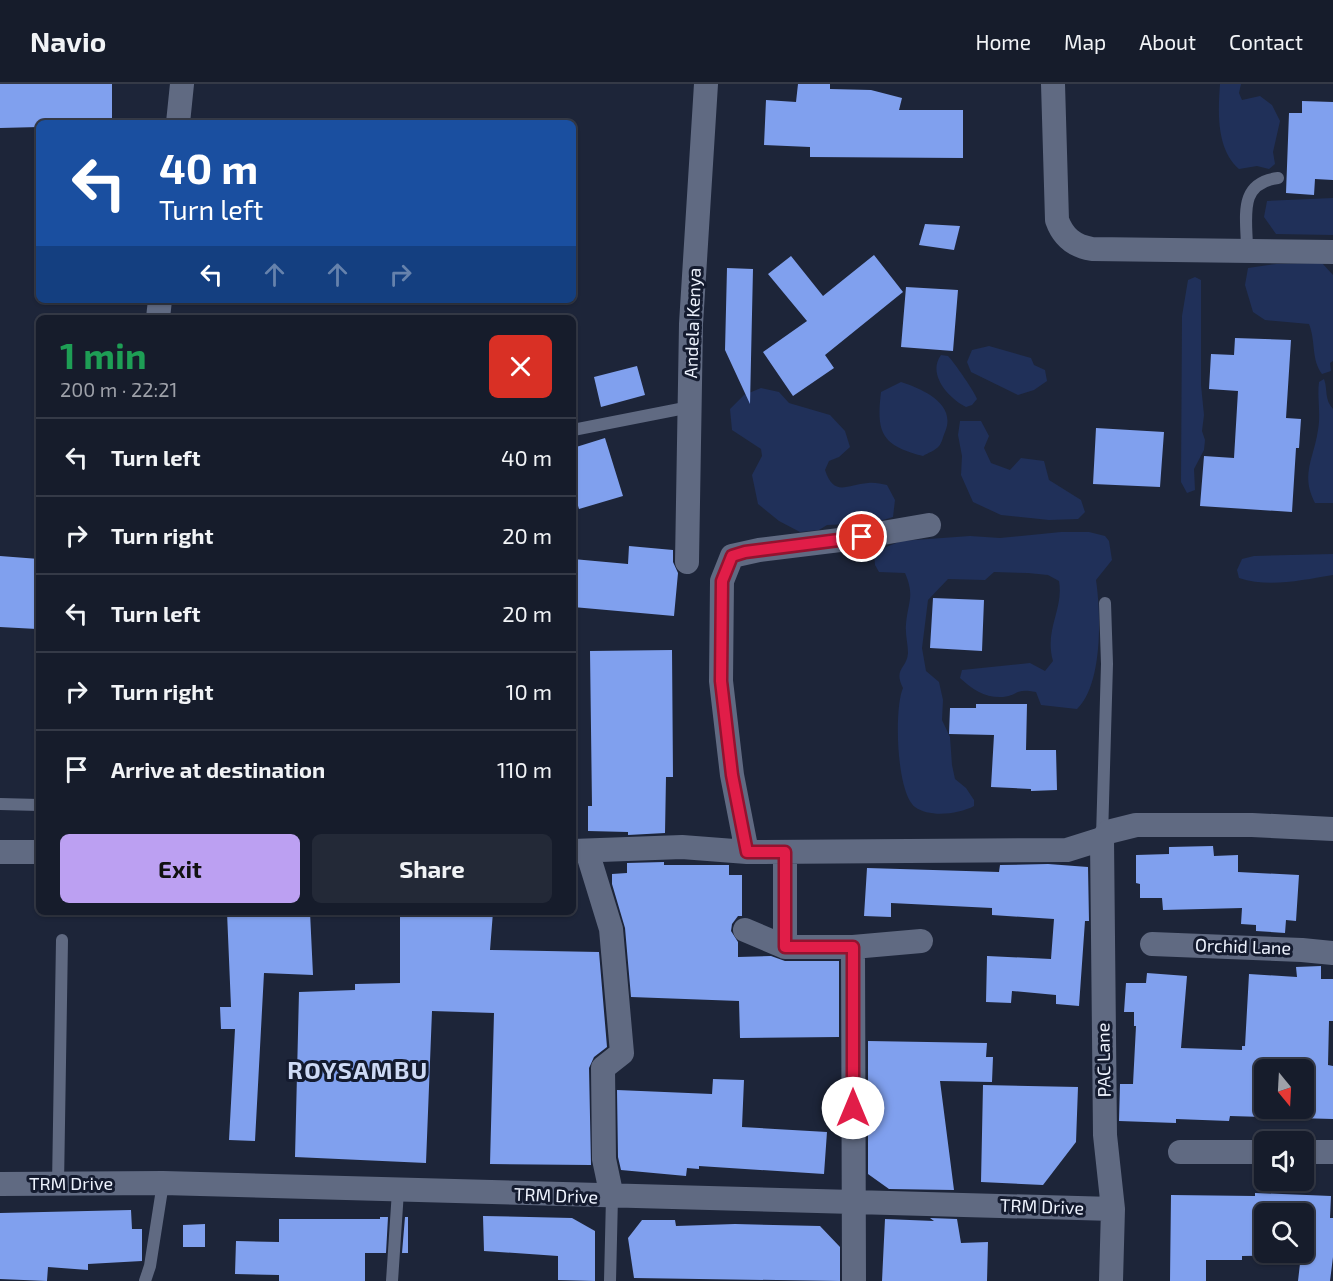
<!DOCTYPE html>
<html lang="en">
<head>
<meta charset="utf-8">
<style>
	:root { --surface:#161c2b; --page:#232937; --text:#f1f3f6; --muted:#9ea1a9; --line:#353a47; --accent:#bca0f2 }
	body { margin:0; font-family:"Exo 2",sans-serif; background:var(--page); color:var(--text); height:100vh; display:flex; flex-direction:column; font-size:22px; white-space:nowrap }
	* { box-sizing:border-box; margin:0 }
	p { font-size:20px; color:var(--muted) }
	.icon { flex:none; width:33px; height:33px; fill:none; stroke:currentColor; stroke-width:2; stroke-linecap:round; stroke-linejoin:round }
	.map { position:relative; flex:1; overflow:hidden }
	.side { position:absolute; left:36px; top:231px; width:540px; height:600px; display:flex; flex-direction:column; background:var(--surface); border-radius:9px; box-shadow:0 2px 4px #0004,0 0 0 2px var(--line) }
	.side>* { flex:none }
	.banner { position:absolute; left:36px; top:36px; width:540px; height:183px; border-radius:9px; box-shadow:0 2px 4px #0004,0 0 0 2px var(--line); background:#1a4fa0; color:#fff; overflow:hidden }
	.needle { width:39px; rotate:162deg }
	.fabs { position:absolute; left:1254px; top:975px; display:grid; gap:12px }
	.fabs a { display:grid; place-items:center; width:60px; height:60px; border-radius:9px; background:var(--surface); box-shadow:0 2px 4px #0004,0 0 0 2px var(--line); font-size:30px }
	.pin { position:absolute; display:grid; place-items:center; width:51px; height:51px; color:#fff; margin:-26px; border:3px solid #fff; border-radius:50%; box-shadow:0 2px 6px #0007 }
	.me { position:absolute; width:66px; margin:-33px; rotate:0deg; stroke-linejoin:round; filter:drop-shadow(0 0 4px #0008) }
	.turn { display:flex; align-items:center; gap:21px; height:126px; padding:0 24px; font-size:27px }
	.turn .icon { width:78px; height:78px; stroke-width:2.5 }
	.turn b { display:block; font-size:42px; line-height:51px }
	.lanes { display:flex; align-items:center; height:57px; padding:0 24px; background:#0003; justify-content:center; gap:30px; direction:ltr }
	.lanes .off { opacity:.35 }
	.round { display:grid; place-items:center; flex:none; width:63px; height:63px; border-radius:9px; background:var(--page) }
	.headline { display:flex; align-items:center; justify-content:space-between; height:102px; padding:0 24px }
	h1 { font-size:36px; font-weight:700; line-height:45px; color:#1e9e55 }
	.primary-button { display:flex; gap:12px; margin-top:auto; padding:12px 24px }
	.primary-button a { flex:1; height:69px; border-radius:9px; background:var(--accent); color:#111; font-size:24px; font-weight:700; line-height:69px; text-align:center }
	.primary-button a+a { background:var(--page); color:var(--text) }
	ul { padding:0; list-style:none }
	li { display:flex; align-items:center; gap:18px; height:78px; padding:0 24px; border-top:2px solid var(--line) }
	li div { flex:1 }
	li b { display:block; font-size:22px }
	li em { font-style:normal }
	header { display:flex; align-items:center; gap:36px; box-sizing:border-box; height:84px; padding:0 30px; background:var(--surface); border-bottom:2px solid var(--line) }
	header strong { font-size:28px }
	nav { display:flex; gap:33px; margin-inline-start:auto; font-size:21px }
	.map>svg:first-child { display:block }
	.green { fill:#203059 }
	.building { fill:#80a0ee; fill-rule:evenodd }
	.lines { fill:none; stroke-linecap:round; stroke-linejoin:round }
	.service { stroke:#606a82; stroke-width:12 }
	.minor { stroke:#606a82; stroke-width:24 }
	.route-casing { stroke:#92132f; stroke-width:15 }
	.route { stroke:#e11d48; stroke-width:10 }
	.labels { text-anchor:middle; stroke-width:6; stroke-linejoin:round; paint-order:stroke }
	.street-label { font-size:18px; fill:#edf2fd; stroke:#141b2f }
	.district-label { font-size:24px; font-weight:bold; letter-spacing:1.5px; fill:#cedaf5; stroke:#141b2f }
</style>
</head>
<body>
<header>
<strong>Navio</strong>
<nav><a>Home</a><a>Map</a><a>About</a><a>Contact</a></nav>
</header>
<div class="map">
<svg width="1333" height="1197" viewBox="0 0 1333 1197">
	<rect width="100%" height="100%" fill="#1d2539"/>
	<!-- green -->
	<path class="green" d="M1220,0H1241L1239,9L1242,16L1260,12L1272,21L1280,37L1273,68L1275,80L1269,85L1257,82L1239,85C1216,65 1218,28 1220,0Z
		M1333,114V151L1276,150L1264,133L1267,117Z
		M1322,179L1333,191V277L1330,279L1331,287L1322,290C1311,275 1316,258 1309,240L1265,236L1253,228L1245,201L1248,184L1276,180Z
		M1195,193L1201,196V301L1204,331L1202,347L1205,356L1204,366L1194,385L1195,406L1187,409L1181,398L1182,232L1188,196Z
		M989,262L1031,274L1034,281L1045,286L1047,297L1034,306L1018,311L971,288L967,278L972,266Z
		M941,271L948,272C954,278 976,310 977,315L972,321L966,323C948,314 927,290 941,271Z
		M1324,295C1328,306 1324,315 1333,325V419H1315C1300,391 1314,374 1318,346C1321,330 1317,313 1319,298Z
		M901,298C923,305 957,320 945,348C943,352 942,359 939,362C936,366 928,369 923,372C882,361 876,350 881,308Z
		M761,304L779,308L789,319L830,331L845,347L850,363L839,373L829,377L825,386C834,413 846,401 868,399C874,398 881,400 887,401L895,416L893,433L873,439L827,441L819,446L800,448L779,437L758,420L752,391L762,372L761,365L732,346L730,325L744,311Z
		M960,337H981L989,352L984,364L991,379L1010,386L1021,374L1044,377L1049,396L1081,416L1085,428L1078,435L1049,436L1001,431L973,418L961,391L962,372L958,351Z
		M1061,448H1089L1105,452L1109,457L1112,476L1096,496C1101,530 1103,600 1077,625L1041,621L1036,608C1014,604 1020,611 1003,613C985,614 973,606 960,594L962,586L1030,579L1045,587L1053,577C1044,545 1064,526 1059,497L1048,491L1028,489L994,488L985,496L948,495L928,516L922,564L926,587L939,598L943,616L942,636L950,653L952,681L955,695L966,704L974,716V722C959,730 930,734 915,723C896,708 894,624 903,604C893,584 907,585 908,569C908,560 905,550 906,540C908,518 915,512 905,489L879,488L875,481L874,468L901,457L970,452L1000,454Z
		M1333,470V491C1302,496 1269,504 1239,494L1237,486L1242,475L1254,472Z"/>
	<!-- building -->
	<path class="building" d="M0,0H112V39H39V43L0,44Z
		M798,0H830V5L871,6L902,14L899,26H963V74L810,73V63L764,61L766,16L796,18Z
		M1302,17L1333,18V96L1315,95L1314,111L1286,109L1289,29H1302Z
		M925,140L960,142L954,166L919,161Z
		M874,171L903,208L825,271L834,284L793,312L763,268L807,237L768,190L791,172L823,212Z
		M727,184L753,185L750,320L725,266Z
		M906,203L958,206L953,267L901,263Z
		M1235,254L1291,256L1286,334L1301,335L1299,364H1296L1292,428L1200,422L1204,372L1234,374L1238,307L1209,305L1211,270L1234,271Z
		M637,282L645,311L601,323L594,293Z
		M1096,344L1164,348L1160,403L1093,400Z
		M605,354L623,412L579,425L573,405V364Z
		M629,462L673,466V478L678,489L674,532L573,523V475L628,480Z
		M0,472L39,475L37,545L0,543Z
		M933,514L984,516L982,567L930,564Z
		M672,566L673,693H666L665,749L628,751V748L588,747V722H592L590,567Z
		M976,620H1027L1026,666H1056L1057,706L1031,707V705L991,703L994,651L949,650L950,624H976Z
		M1213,762L1214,772L1238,771V788L1299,791L1296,837L1286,836L1285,849L1256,847V841L1241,840L1242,824L1163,826L1162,814H1140V800L1136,799V771L1169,770V763Z
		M664,778V781H729V791H742V832H738L732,840L731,847L738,858V873L771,872L785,877H839V953L740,954L739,917L631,913L625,844L612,800V790L627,789V779Z
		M1048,780L1088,783L1089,837H1085L1079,922L1056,920V911L1012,907L1011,919L986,918L987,872L1051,875L1054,835L992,831V824L891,819V833L864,832L867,784L999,788L1000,781Z
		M227,828H310L313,891L264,889L255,1057L229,1056L235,945H221L220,923H231Z
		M400,828H493L490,866L599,868L607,963L594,973L589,984L591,1081L490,1080L494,929L432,927L426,1079L295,1073L299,908L355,906V900L400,899Z
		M1321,882V895H1333V937H1329L1328,981L1333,982V1035L1230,1032L1229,1037L1176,1035V1039L1119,1037L1120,1000H1133L1136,942H1134V928H1124L1126,899H1146L1147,889L1187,892L1181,964L1242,966V962H1245L1249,890L1297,893L1296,883ZM1264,986H1304V1024H1264Z
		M868,957L987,959L986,973H993L992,998L940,997L954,1106L889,1105L868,1090Z
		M713,995L744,996L742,1043L827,1048L824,1090L699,1082V1085L687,1084L686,1092L621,1086L618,1073L617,1006L712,1010Z
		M983,1001L1078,1003L1076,1058L1043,1101L981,1098Z
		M1255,1109L1331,1112L1330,1134H1333V1173L1330,1197H1298L1301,1171L1242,1172V1176H1206V1197H1170L1171,1111L1255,1112ZM1264,1130H1304V1168H1264Z
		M131,1126L132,1145H142V1177L88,1180V1186L48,1183L47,1197L0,1195V1129Z
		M483,1132L572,1134L595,1147V1197L558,1196V1172L484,1167Z
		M380,1133H388L386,1169H365V1197H279V1191L235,1190L236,1157L279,1158V1135H380Z
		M405,1133H408V1169H402Z
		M930,1134L957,1135L961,1159L988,1158L987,1197H882L885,1135L934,1137Z
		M642,1136H675L676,1142L735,1140L820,1142L840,1163V1197L634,1194L628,1154Z
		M205,1140V1163H183V1141Z"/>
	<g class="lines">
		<!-- service -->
		<path class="service" d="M1247,166C1247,134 1237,99 1278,94
			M573,346L690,323
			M0,720L39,721
			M1102,753L1107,580L1105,519
			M58,1101L62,856
			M145,1197L150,1182L163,1099
			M392,1197L398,1107
			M610,1197L612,1113"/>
		<!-- minor -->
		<path class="minor" d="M1053,0L1057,136C1063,153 1074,162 1092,165L1333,168
			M178,39L182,0
			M158,234L160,216
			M687,478L691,240L706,0
			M1102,755L1105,1051L1113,1125L1111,1197
			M573,767L682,763L747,768L1067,766L1102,755L1108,748L1136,741H1252L1333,745
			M587,767L611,845L622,969L603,984L604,1075L612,1113
			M0,768H39
			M747,768L732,691L721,597L722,497L732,472L759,466L848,455L929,441
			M745,846L785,863H853L921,857
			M1152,860L1302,866L1333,869
			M785,863V768
			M853,863L854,1197
			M1180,1068H1264
			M1304,1068H1333
			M0,1100L163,1099L1113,1125"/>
	</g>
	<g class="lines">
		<!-- route casing -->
		<g class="route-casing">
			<path id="route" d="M853,1024V863H785V768H747L732,691L721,597L722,497L732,472L745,468L862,453"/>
		</g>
		<!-- route -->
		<use href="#route" class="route"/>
	</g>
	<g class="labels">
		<!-- street labels -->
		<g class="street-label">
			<text transform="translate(693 239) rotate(-88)" y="6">Andela Kenya</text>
			<text transform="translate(1243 863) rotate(2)" y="6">Orchid Lane</text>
			<text transform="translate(1104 976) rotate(-91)" y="6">PAC Lane</text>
			<text x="71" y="1106">TRM Drive</text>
			<text transform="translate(556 1112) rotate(2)" y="6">TRM Drive</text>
			<text transform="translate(1042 1123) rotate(2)" y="6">TRM Drive</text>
		</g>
		<!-- district labels -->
		<g class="district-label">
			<text x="358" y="995">ROYSAMBU</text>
		</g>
	</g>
</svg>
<div class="fabs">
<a><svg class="needle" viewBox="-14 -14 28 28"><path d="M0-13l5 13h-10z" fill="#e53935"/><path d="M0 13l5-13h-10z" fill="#9ea1a9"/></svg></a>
<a><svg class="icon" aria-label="sound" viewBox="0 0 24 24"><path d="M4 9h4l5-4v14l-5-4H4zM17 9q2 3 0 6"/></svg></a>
<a><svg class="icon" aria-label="search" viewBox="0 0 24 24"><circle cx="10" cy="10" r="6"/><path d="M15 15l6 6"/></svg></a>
</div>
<div class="pin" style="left:862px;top:453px;background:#d93025"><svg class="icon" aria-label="arrive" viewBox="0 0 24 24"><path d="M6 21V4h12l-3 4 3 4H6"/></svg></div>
<svg class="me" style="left:853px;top:1024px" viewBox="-20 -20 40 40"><circle r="19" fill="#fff"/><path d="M0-13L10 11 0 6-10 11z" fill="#e11d48"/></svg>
<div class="banner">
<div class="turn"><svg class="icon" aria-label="left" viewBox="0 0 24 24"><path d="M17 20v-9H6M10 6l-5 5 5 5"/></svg><div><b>40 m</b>Turn left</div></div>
<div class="lanes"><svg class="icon" aria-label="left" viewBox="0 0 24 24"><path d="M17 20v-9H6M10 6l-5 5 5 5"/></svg><svg class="icon off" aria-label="ahead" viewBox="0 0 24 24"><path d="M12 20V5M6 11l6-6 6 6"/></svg><svg class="icon off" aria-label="ahead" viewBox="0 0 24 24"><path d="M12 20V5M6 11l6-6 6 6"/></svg><svg class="icon off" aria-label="right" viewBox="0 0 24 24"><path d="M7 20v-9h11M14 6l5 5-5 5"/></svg></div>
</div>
<section class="side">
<div class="headline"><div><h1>1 min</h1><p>200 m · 22:21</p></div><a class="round" style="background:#d93025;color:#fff"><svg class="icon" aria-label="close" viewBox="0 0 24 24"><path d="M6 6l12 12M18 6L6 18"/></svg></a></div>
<ul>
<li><svg class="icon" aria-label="left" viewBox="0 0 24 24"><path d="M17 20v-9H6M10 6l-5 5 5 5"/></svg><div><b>Turn left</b></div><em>40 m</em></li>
<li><svg class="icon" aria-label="right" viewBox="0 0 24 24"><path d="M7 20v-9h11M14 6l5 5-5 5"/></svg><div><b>Turn right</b></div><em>20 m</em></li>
<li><svg class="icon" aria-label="left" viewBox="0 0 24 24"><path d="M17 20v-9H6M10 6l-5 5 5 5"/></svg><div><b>Turn left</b></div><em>20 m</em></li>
<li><svg class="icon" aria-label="right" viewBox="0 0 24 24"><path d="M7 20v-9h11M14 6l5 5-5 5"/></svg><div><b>Turn right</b></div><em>10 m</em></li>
<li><svg class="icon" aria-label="arrive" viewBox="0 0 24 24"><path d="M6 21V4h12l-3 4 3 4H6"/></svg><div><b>Arrive at destination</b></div><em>110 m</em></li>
</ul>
<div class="primary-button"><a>Exit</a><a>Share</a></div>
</section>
</div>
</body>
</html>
